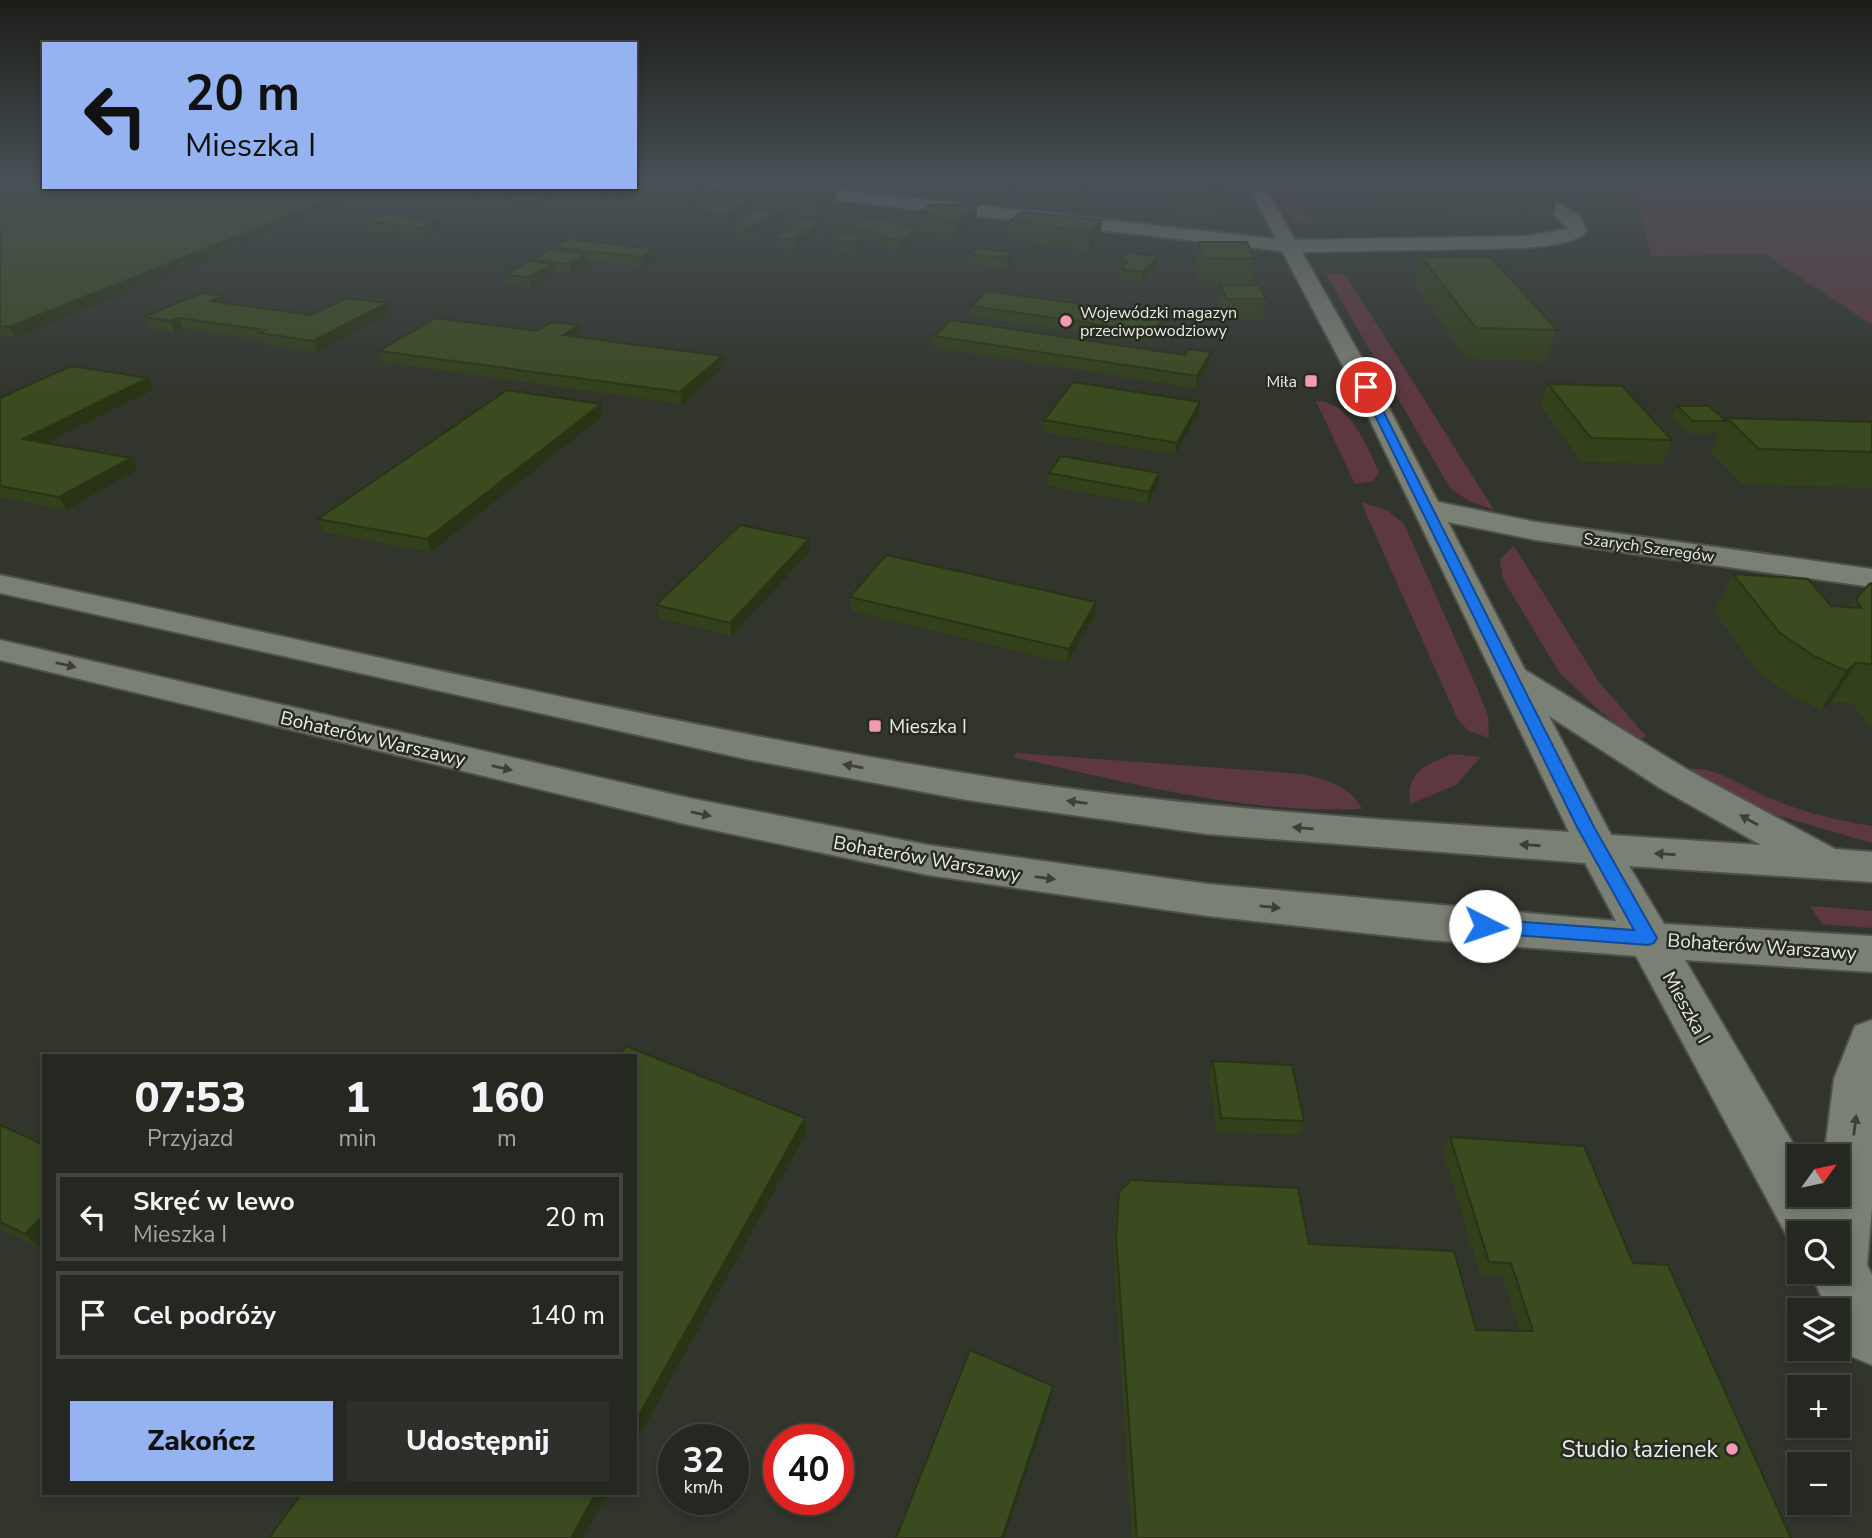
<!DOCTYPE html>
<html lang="pl">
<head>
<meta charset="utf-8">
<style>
	:root { --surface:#252821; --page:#2d302a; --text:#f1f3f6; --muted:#a3a6a5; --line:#42443f; --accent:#95b2f1 }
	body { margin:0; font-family:"Nunito Sans",sans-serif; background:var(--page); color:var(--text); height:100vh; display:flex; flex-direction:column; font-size:26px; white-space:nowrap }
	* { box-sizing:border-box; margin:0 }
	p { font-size:23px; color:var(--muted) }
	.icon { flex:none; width:38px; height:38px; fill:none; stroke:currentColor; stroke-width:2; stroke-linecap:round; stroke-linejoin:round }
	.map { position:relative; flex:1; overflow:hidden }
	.side { position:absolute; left:42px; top:1054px; width:595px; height:441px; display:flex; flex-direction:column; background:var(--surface); border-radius:0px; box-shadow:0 4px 10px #0003,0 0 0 2px var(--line) }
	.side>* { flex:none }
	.guide { position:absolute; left:42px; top:42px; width:595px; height:147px; border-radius:0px; box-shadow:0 4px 10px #0003,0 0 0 2px var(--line); background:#95b2f1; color:#111; overflow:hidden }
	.needle { width:46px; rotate:57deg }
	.buttons { position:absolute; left:1787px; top:1144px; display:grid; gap:14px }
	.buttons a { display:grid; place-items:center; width:63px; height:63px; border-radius:0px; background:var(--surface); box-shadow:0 4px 10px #0003,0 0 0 2px var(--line); font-size:35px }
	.speed { position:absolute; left:658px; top:1424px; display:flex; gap:14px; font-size:35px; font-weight:700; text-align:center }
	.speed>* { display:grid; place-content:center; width:91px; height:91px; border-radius:50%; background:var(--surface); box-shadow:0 4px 10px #0003,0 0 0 2px var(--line); line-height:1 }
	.speed small { font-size:18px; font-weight:400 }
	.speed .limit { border:10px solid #d22; background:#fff; color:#111 }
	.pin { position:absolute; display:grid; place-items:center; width:60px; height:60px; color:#fff; margin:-30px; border:4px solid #fff; border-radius:50%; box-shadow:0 2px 7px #0007 }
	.me { position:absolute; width:77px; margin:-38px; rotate:94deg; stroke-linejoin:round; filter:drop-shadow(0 0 5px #0008) }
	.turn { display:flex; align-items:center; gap:24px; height:147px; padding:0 28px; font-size:32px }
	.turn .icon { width:91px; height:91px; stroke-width:2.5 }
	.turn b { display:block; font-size:49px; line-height:60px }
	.eta { display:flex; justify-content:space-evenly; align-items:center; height:119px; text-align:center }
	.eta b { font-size:42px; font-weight:800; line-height:49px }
	.primary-button { display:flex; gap:14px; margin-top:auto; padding:14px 28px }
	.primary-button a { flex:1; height:80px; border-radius:0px; background:var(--accent); color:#111; font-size:28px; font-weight:800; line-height:80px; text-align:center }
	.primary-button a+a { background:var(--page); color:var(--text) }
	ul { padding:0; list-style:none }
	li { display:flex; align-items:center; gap:21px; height:88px; margin:0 14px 10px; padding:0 14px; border:4px solid var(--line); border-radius:0px }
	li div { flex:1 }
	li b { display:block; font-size:26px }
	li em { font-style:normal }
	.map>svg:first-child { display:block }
	.green { fill:#5e3841 }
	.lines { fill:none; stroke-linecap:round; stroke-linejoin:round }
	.minor-casing { stroke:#4f524b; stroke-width:4 }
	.minor { fill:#7b8075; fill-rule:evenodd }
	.wall { fill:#33401c }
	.shaded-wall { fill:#293416 }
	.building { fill:#3b4b20; stroke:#293416; stroke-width:2 }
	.oneway { fill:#3c4037 }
	.route { fill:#1a73e8; stroke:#114b97; stroke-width:2 }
	.poi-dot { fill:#f29aaf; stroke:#272b22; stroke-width:2.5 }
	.labels { text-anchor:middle; stroke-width:5; stroke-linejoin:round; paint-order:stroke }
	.far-poi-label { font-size:16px; fill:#eaede7; stroke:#272b22; text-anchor:start }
	.far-street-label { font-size:16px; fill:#eaede7; stroke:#272b22 }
	.poi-label { font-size:19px; fill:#eaede7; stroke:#272b22; text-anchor:start }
	.street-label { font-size:19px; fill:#eaede7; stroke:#272b22 }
	.near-poi-label { font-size:23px; fill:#eaede7; stroke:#272b22; text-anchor:end }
</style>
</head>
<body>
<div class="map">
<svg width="1872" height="1538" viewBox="0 0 1872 1538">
	<rect width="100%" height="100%" fill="#31352c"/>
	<!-- green -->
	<path class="green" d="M1275,180H1287L1313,223L1295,222L1276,188Z
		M1630,180H1872V325L1765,254L1652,256Z
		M1325,273L1345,274L1494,510L1469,501L1450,488Z
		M1316,401C1350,400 1367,447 1379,472L1373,481L1355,484Z
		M1361,502L1388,511L1404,524L1477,688L1488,716L1489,738L1469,731L1458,720Z
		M1514,546L1599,682L1646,736L1637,741L1593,705L1559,672L1503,579L1500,559Z
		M1016,753L1302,774C1325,779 1351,786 1362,809C1243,814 1129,783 1014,757Z
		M1452,754L1481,757L1456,785L1410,804C1406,772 1424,765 1452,754Z
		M1690,769C1719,766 1750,792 1777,801C1807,813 1840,821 1872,826V843L1769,813L1685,772Z
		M1810,906L1872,911V928L1822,924Z"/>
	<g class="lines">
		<!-- minor casing -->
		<g class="minor-casing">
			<path id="minor" d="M700,180H751L1276,239L1245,180H1261L1295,240L1525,236L1568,229L1537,198L1545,193L1580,217L1587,231C1573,246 1544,245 1525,248L1302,252L1378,387L1438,502L1536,522L1872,569V587L1536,540L1448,522L1525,670L1688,770L1835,849L1872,852V882L1629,866L1664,924L1872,936V972L1685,960L1801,1157L1799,1195H1838V1157H1824L1834,1079L1855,1026L1872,1020V1208L1867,1265L1872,1275V1365L1851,1356L1838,1329V1311H1828L1810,1272H1838V1234H1799V1254L1796,1253L1636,956L1429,940L1208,916L928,875L689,825L0,660V640L689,798L928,845L1208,884L1616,921L1585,863L1207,834L967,800L746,759L0,593V575C320,643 640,720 964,773C1164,806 1366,819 1569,832L1354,387L1282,251L708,185ZM1549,716L1660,788L1761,845L1611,835Z"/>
		</g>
		<!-- minor -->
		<use href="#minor" class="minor"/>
	</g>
	<!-- wall -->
	<path class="wall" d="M651,180V181L707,183L709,200L690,210L643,204L640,190L633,194L621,193L591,208L565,204L563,196L581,187H635Z
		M983,180H1041L1023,189L1020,188L1005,200L972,196V188Z
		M1054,180H1098L1068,208L1035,204L1036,195Z
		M1376,180H1562L1558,191H1552L1558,196L1550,222L1453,220L1447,214L1425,213L1420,207L1397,206Z
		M1580,182L1625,190L1622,199H1587L1577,191Z
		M1168,184L1192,190V192L1224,201L1221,219L1172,217L1170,210L1171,199H1170L1167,193Z
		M0,187L346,202L15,338L0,336Z
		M461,187H527V189L508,198L487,195L478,199L464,197Z
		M716,190H772V199L758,207L748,206L747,207V210L730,223H699L698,213L723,200L717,199Z
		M836,190L837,207L820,218L780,213L781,221L748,238L732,235L731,226L776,211L775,194Z
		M507,200L551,204L530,212L509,209Z
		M977,206L976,223L956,240L928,234V231L920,230V212Z
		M1102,220L1100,239L1089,251L1010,240V221Z
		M366,221L441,230L424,238L369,231Z
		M821,221L822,231L794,250L775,248L774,238Z
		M918,227V236L901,250L883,248L882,244L863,239L864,244L855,252L834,250L833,240L855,234L854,228Z
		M1198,242L1255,259L1251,285L1266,299L1262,320L1223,319L1217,305L1220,287H1200L1194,269Z
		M553,247L656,259L643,267L588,261L589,263L571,274L554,272V274L531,288L507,285L505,275L532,261V260L554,250Z
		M1013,252L1012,262L1007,268L967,264L968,254Z
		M1421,256L1557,330L1546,361L1467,359L1414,284Z
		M1158,257L1156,266L1142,282L1120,279V271H1119L1120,261Z
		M226,304L311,315L390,313L317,352L263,344L261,340L183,328L175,332L149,328L144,317Z
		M971,306L1165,316L1163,327L1151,343L970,316Z
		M578,325L580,336L578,337L724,367L682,404L382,362L379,351L537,331Z
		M934,336L1209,363L1195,388L934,347Z
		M148,378L153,390L45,443L131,458L137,470L66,510L0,497V398Z
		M1548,384L1672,440L1662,464L1582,462L1540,406Z
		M601,404L603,416L431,552L323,532L318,519Z
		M1677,406L1726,421L1727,418L1872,422V488L1741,484L1711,452L1720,433H1688L1672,418Z
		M1198,414L1175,455L1043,432L1044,420Z
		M1049,473L1158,485L1147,504L1048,486Z
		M809,539L810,552L731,636L659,618L656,605Z
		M1733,574L1831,606L1851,608L1856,599L1872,583V730L1852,703L1831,702L1821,710L1790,695L1758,672L1714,612Z
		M850,597L1096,602L1095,616L1067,663L851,611Z
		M1213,1061L1304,1121L1298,1135L1217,1132L1209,1075Z
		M0,1125L44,1145V1242L38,1247L0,1229Z
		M1450,1137L1633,1263L1791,1538H1132L1113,1251L1116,1205L1119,1192L1309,1244L1476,1330H1519L1502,1276L1480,1275L1443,1151Z"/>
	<!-- shaded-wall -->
	<path class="shaded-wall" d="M635,180H651L652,185L640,187V190L633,194L631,187H635Z
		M695,180H706L709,200L690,210L688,193L692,181Z
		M1020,180V188L1005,200V191Z
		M1024,180H1041L1023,189Z
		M1089,180H1098L1068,208L1069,199Z
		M476,187H486L487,195L478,199Z
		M505,187H527V189L508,198Z
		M612,187H620L621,193L591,208L590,199Z
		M772,190V199L758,207V198Z
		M836,190L837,207L820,218L819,200Z
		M343,194L346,202L15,338L9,327Z
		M549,195L551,204L530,212L529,203Z
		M747,197L748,206L747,207V210L730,223L729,214L741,200Z
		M977,206L976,223L956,240V222Z
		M780,212L781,221L748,238V228Z
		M1102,220L1100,239L1089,251L1090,232Z
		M438,221L441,230L424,238L421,228Z
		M821,221L822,231L794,250V240Z
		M918,227V236L901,250V241Z
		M863,235L864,244L855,252L854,242Z
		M654,249L656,259L643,267L641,257Z
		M1013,252L1012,262L1007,268L1008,258Z
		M587,254L589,263L571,274L569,264Z
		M1158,257L1156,266L1142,282L1143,272Z
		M552,264L554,274L531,288L528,277Z
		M223,296L227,306L210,301Z
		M387,303L390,313L317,352L313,341Z
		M1165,316L1163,327L1151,343L1152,332Z
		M178,318L183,328L175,332L171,321Z
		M578,325L580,336L565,346L563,335Z
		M1211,352L1209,363L1195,388L1197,376Z
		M722,356L724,367L682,404L680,392Z
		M148,378L153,390L29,451L23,439Z
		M1200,402L1198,414L1175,455L1177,443Z
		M601,404L603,416L431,552L427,539Z
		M131,458L137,470L66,510L59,497Z
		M1159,473L1158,485L1147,504L1149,492Z
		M809,539L810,552L731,636L730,623Z
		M1096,602L1095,616L1067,663L1069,649Z
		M1856,663L1831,702L1821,710L1846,671Z
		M805,1118L807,1132L635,1444V1422Z
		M44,1215V1242L38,1247L25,1234Z
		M1053,1386L1051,1399L1004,1538H1002Z
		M596,1493H608L583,1538H571Z"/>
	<!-- building -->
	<path class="building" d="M25,180H44V187H286L343,194L9,327L0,326V187Z
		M654,180H695L692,181L707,183L688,193L640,187Z
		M983,180H1020L1005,191L972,188Z
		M1054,180H1089L1069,199L1036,195Z
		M1402,180H1472L1474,182L1543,183L1558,196L1460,195L1454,188H1432L1426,182L1403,181Z
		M1580,182H1613L1625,190H1590Z
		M793,184L836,190L819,200L775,194Z
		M1168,184H1189L1192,190H1171Z
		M725,185L772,190L758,198L747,197L741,200L746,201L729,214L698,213L734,194L716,190Z
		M581,187H612L590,199L563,196Z
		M528,192L549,195L529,203L507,200Z
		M1220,192L1224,201L1174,199L1172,193Z
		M931,204L977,206L956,222L928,216L932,213L920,212Z
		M758,209L780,212L748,228L731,226Z
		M1021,212L1102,220L1090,232L1010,221Z
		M384,214L438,221L421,228L366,221Z
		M868,217L918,227L901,241L882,238L886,235L854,228Z
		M802,219L821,221L794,240L774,238Z
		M843,232L863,235L854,242L833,240Z
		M568,239L654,249L641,257L553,247Z
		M1198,242H1247L1255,259L1204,258Z
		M977,248L1013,252L1008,258L968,254Z
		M550,249L587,254L569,264L532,260Z
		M1129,252L1158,257L1143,272L1121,269L1127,262L1120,261Z
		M1421,256L1491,257L1557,330L1476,328Z
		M529,261L552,264L528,277L505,275Z
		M1220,285H1259L1266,299H1227Z
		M987,291L1165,316L1152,332L971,306Z
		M201,293L223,296L210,301L311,315L347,298L387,303L313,341L259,333L265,330L178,318L171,321L144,317Z
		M435,318L537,331L552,322L578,325L563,335L722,356L680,392L379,351Z
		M951,320L1185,355L1189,349L1211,352L1197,376L934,336Z
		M71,366L148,378L23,439L131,458L59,497L0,486V398Z
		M1073,382L1200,402L1177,443L1044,420Z
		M1548,384L1622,386L1672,440L1591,438Z
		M507,390L601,404L427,539L318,519Z
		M1677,406H1709L1726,421H1693Z
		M1727,418L1872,422V452L1759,449Z
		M1061,456L1159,473L1149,492L1049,473Z
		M740,525L809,539L730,623L656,605Z
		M886,555L1096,602L1069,649L850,597Z
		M1733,574L1808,579L1831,606L1861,608L1856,599L1869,584L1872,583V664L1856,663L1846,671L1814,656L1780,633Z
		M626,1046L805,1118L635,1422V1055H619Z
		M1213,1061L1292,1065L1304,1121L1221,1118Z
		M0,1125L44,1145V1215L25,1234L0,1222Z
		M1450,1137L1584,1146L1633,1263L1668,1265L1791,1538H1137L1116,1237L1119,1192L1131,1180L1298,1188L1309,1244L1454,1251L1476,1330L1533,1331L1511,1263L1489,1262Z
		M970,1350L1053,1386L1002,1538H896Z
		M302,1493H596L571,1538H269Z"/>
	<!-- one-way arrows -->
	<defs><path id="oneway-solid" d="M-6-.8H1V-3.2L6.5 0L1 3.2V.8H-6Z" transform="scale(1.75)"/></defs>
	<g class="oneway">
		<use href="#oneway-solid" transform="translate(66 665) rotate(13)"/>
		<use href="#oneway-solid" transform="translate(853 766) rotate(-170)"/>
		<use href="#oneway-solid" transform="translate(502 768) rotate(13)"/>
		<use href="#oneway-solid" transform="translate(1077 802) rotate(-172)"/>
		<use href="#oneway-solid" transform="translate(701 814) rotate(12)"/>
		<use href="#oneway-solid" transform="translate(1749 820) rotate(-151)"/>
		<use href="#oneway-solid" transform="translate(1303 828) rotate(-175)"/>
		<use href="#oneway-solid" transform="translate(1530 845) rotate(-176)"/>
		<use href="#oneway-solid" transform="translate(1665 854) rotate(-176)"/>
		<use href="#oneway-solid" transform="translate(1045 878) rotate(8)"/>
		<use href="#oneway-solid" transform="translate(1270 907) rotate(6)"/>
		<use href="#oneway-solid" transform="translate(1855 1125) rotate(-83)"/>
	</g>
	<!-- sky -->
	<linearGradient id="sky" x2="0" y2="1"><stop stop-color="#1b1d18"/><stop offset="0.46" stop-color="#485156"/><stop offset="1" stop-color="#485156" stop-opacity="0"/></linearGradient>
	<rect width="1872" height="395" fill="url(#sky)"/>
	<!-- route -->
	<path class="route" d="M1366,384L1371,387L1594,827L1657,938L1654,943L1648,945L1485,933L1476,926L1485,919L1634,930L1577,827L1361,387Z"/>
	<!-- markers -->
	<g class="poi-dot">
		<circle cx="1066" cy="321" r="7"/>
		<rect x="1304" y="374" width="14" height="14" rx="3.5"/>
		<rect x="868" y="719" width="14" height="14" rx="3.5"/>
		<circle cx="1732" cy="1449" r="7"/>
	</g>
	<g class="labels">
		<!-- far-poi labels -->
		<g class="far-poi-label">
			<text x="1080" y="318">Wojewódzki magazyn<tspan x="1080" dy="18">przeciwpowodziowy</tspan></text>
			<text x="1297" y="387" text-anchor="end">Miła</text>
		</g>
		<!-- far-street labels -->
		<g class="far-street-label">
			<text transform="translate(1649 547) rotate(8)" y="6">Szarych Szeregów</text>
		</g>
		<!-- poi labels -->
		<g class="poi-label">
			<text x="889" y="733">Mieszka I</text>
		</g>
		<!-- street labels -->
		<g class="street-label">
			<text transform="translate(373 738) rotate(13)" y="7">Bohaterów Warszawy</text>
			<text transform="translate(927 858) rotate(10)" y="7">Bohaterów Warszawy</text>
			<text transform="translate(1762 946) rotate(4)" y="7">Bohaterów Warszawy</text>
			<text transform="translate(1687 1007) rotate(61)" y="7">Mieszka I</text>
		</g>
		<!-- near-poi labels -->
		<g class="near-poi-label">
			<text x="1718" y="1457">Studio łazienek</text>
		</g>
	</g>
</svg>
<div class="buttons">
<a><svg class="needle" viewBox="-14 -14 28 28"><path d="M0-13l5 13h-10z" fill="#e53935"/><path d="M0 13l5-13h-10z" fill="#a3a6a5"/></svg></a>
<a><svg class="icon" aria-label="search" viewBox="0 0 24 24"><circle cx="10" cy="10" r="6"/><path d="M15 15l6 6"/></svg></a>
<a><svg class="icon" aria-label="layers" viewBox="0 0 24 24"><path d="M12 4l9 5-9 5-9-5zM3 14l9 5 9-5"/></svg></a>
<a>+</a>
<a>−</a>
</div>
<div class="speed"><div>32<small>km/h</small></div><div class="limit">40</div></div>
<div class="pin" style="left:1366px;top:387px;background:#d93025"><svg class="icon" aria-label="arrive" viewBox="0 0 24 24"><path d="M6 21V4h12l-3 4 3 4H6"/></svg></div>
<svg class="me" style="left:1485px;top:926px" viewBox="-20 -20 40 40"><circle r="19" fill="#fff"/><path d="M0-13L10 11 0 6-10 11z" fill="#1a73e8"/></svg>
<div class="guide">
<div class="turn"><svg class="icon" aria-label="left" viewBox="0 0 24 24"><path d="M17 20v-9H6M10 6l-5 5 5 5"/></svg><div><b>20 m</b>Mieszka I</div></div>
</div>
<section class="side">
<div class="eta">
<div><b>07:53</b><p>Przyjazd</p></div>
<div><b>1</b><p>min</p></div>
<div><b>160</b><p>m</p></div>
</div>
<ul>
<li><svg class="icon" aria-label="left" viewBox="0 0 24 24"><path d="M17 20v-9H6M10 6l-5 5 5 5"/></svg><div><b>Skręć w lewo</b><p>Mieszka I</p></div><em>20 m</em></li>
<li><svg class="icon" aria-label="arrive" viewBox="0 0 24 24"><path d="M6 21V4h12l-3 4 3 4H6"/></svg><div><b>Cel podróży</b></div><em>140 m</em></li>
</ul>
<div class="primary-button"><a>Zakończ</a><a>Udostępnij</a></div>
</section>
</div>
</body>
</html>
